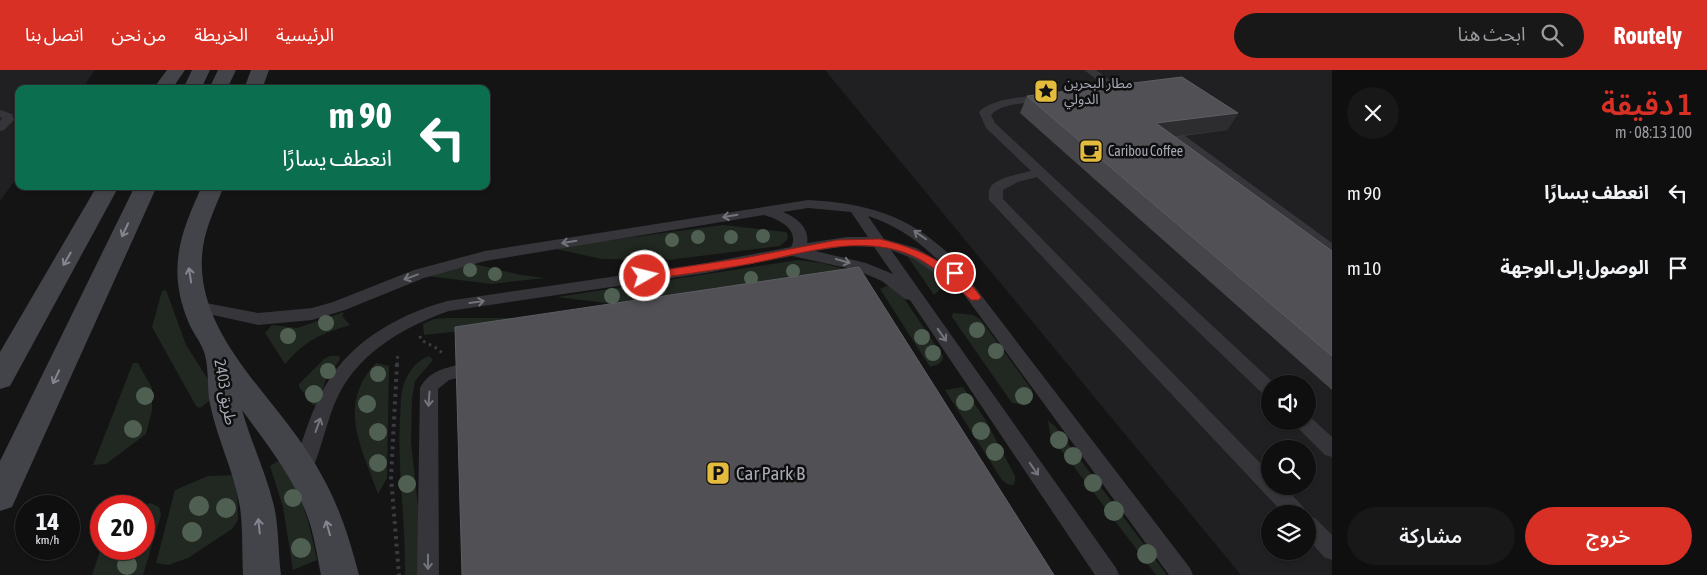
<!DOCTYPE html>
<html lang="ar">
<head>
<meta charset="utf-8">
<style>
	:root { --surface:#0f0f10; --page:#181819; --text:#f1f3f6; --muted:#9b9c9f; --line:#2f2f30; --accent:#d93025 }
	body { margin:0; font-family:"Asap Condensed","Noto Sans Arabic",sans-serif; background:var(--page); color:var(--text); direction:rtl; height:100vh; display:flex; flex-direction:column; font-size:19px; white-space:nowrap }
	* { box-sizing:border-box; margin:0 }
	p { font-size:16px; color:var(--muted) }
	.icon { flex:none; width:28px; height:28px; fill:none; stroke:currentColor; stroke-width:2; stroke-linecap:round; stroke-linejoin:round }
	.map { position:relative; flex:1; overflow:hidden; direction:ltr }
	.drawer { display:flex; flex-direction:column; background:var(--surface); width:375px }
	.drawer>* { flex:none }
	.top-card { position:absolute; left:15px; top:15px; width:475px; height:105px; border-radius:10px; box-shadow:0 1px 4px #0004,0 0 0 1px var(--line); direction:rtl; background:#0b6e4f; color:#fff; overflow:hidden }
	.fabs { position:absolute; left:1261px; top:305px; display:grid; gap:10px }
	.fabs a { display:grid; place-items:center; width:55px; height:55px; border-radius:50%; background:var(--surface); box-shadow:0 1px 4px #0004,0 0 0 1px var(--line); font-size:25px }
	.speed { position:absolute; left:15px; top:425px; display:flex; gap:10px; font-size:25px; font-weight:700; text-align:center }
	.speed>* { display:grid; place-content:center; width:65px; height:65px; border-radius:50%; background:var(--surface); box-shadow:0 1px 4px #0004,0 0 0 1px var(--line); line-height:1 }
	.speed small { font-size:12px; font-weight:400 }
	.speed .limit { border:8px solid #d22; background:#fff; color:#111 }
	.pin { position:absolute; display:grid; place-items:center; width:42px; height:42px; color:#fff; margin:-21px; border:2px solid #fff; border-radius:50%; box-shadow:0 1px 5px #0007 }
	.me { position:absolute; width:55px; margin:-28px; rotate:82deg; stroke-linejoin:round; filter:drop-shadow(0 0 4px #0008) }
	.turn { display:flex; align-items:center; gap:18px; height:105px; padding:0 15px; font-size:22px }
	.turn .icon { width:65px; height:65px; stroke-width:2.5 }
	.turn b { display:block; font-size:35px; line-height:42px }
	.round { display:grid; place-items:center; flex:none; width:52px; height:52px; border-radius:26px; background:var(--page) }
	.headline { display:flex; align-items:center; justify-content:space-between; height:85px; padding:0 15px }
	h1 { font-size:30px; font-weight:600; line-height:38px; color:var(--accent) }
	.cta { display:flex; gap:10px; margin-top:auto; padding:10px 15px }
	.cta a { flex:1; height:58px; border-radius:30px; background:var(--accent); color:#fff; font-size:20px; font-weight:600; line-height:58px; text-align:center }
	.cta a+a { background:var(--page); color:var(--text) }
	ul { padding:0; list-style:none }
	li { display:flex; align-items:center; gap:15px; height:75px; padding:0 15px }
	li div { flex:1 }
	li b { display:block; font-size:19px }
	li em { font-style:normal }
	header { display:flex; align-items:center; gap:30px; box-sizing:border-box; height:70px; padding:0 25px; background:var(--accent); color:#fff }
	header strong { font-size:24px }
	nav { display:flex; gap:28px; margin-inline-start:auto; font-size:18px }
	.search { width:350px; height:45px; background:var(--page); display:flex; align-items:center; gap:12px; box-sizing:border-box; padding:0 18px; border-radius:28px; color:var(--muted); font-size:19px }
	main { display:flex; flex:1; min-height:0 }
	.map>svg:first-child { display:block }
	.built { fill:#202022; fill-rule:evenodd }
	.green { fill:#202821 }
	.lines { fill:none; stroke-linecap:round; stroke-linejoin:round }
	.path-far1 { stroke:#3b3c41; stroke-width:3; stroke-dasharray:2.5 4; stroke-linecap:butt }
	.path { stroke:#3b3c41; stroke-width:4; stroke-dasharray:3 4.5; stroke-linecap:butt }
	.lane { fill:#35353a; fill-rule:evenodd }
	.secondary { fill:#43444a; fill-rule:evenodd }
	.tree { fill:#4f6052 }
	.wall { fill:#45454a }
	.shaded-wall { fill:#2d2d30 }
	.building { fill:#505055; stroke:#5d5e64 }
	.oneway { stroke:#73757d }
	.oneway2 { stroke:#83868f }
	.route { fill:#d93025; stroke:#8d1f18 }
	.labels { text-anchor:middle; stroke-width:5; stroke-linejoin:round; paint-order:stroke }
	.far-poi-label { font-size:14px; fill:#a6a9b4; stroke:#0f0f10; text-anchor:start }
	.street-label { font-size:16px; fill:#a6a9b4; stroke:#0f0f10 }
	.near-poi-label { font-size:19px; fill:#a6a9b4; stroke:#0f0f10; text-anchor:start }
</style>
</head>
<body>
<header>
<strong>Routely</strong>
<div class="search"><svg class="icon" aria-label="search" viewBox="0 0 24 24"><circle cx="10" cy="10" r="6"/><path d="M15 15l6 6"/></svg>ابحث هنا</div>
<nav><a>الرئيسية</a><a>الخريطة</a><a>من نحن</a><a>اتصل بنا</a></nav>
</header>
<main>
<section class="drawer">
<div class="headline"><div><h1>1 دقيقة</h1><p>100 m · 08:13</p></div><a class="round"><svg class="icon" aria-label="close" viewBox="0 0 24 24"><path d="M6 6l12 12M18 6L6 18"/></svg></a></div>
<ul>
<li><svg class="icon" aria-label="left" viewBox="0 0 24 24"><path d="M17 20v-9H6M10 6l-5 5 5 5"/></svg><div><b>انعطف يسارًا</b></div><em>90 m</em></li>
<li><svg class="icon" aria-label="arrive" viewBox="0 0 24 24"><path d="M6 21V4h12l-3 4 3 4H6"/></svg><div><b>الوصول إلى الوجهة</b></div><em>10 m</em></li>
</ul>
<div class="cta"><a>خروج</a><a>مشاركة</a></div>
</section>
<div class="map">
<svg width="1332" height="505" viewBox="0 0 1332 505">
	<rect width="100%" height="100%" fill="#141415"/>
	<!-- built -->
	<path class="built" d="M0,0H95L82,19H19V105L0,131Z
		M825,0H1332V505H1241ZM1270,314H1308V351H1270ZM1270,379H1308V416H1270ZM1270,444H1308V481H1270Z"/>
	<!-- green -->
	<path class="green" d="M723,155L786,162L788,165L787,170L780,176L668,190L602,189L551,178Z
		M908,187H911L949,211L934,225Z
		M798,190L822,193L856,202L622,235L557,227Z
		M470,193L521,205L545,208L491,214L427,206Z
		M887,216L897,218L943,286V289L939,294L930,297L880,219Z
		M166,220L186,275L216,322V326L200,338L196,336L152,257L162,221Z
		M344,242L342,246L350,255C320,264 306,270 285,294L265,263L272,255L297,258Z
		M953,243L973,245L981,250L1032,320L1033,326L1019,334L1012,333L952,247Z
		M448,248H517L462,261L424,265L423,254L434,249Z
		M330,286H339L340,288C338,295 332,299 328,305C322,315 324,326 316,335H313L299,317V314L324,289Z
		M429,286L433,290L415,311L412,328L411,373L421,463L420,505H405C406,452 397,400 400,348C401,338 400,326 403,317C407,304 415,291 429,286Z
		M133,293H138L152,318V340L146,364L106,394L93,395Z
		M376,293L389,296L387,408L378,424C362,378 336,335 376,293Z
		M963,317L985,349L1015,406V411L1013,415L1007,414L1002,410L945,320Z
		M1048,351L1055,356L1167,505H1156L1065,385L1051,369Z
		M278,391C302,416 310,457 317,490L293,500L283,437L270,396Z
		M237,405L238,450L232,459L188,488L168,495L156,493L175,420L208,406Z
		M150,433L159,437L161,445L143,505H92L101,478L144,479V436H141Z"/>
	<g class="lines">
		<!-- path-far1 -->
		<path class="path-far1" d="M420,266L421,270L438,279L444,285
			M397,295L398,282"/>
		<!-- path -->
		<path class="path" d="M397,294L391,407L399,505"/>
		<!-- lane -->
		<path class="lane" d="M1084,0H1096L1134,28L1128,31L1124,30Z
			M1047,25L1053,28L1051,30C1033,35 1004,30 991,45L995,53L1275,314H1270V327L1264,325L1037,107L1018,112L1003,120V129L1270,403V416H1284L1304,438L1307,444H1284L989,130C989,127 988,121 990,118C993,109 1022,103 1031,101L986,58L979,42C992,28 1029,26 1047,25Z
			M0,40L12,44L14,50L4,60L0,61V51L2,48L0,47Z
			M1177,62L1181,63L1332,173V185L1327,183L1173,69L1171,66L1173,63Z
			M808,130C866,133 909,145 952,187L1190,498L1193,505H1169L955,212H947L914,189L891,180L1116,498L1119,505H1095L910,230L905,229L882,211L856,200L792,186L706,203L449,241C401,258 354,285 334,335C325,358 320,384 309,407L302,409L295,407L292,401C301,376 308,350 320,326C344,275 394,246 447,231L706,193L791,177C800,159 778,149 764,145L485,191L424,208L345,240L312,250L258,255L195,241L189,240L187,236L189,232L195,231L258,243L312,238L333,232L414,200L485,181ZM808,138L851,142L868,167H847L807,173C810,158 796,147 783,142ZM868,146C896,155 919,171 940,192L916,178L884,169ZM847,176L874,177L893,204L866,193L815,181Z
			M461,294L467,296L470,301L467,306L449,310L438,319L439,505H417L420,318C429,301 443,299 461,294Z
			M1308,345L1332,367V387L1325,385L1296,356L1294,351H1308Z
			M1308,446L1315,448L1332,465V490L1324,487L1308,469Z"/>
		<!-- secondary -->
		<path class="secondary" d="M167,0H185L172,19H153Z
			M192,0H210L201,19H183Z
			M218,0H236L227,19H209Z
			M251,0H269L262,19H244Z
			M97,116H119L10,316L0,319V282Z
			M135,116H157L12,437L0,441V391Z
			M202,116H224C216,136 206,156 203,177C192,252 258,312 298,368C331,414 345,451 359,505H321C317,485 314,464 307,445C293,407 266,373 242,340C251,372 266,403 274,436C279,458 278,482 281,505H243C242,483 243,459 240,437C234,401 217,369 210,334C207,318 209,301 205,285C202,273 192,262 188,251C167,199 180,164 202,116Z"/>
	</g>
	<!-- trees -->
	<g class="tree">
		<circle cx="763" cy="166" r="7"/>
		<circle cx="698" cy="167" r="7"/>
		<circle cx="731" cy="167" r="7"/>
		<circle cx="672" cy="170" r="7"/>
		<circle cx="644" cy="186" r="7"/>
		<circle cx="470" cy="200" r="7"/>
		<circle cx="793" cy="201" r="7"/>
		<circle cx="495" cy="204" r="7"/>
		<circle cx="751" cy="208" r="7"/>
		<circle cx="640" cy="220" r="7"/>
		<circle cx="612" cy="226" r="8"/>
		<circle cx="326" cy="253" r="8"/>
		<circle cx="977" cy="260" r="8"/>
		<circle cx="288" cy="266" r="8"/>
		<circle cx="922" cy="267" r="8"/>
		<circle cx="996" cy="281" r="8"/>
		<circle cx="933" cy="283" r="8"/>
		<circle cx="328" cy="301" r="8"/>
		<circle cx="378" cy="304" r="8"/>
		<circle cx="314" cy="324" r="9"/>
		<circle cx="145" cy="326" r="9"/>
		<circle cx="1024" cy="326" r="9"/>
		<circle cx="965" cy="332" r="9"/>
		<circle cx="367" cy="334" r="9"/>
		<circle cx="133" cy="359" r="9"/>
		<circle cx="981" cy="361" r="9"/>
		<circle cx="378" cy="362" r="9"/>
		<circle cx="1059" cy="370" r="9"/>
		<circle cx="995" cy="382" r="9"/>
		<circle cx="1073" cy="386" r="9"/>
		<circle cx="378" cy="393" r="9"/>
		<circle cx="1093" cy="413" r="9"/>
		<circle cx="407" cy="414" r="9"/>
		<circle cx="293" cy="428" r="9"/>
		<circle cx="199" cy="436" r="10"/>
		<circle cx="226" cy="438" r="10"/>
		<circle cx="1114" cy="441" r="10"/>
		<circle cx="192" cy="462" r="10"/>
		<circle cx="301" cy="478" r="10"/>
		<circle cx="1147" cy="484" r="10"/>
		<circle cx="127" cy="495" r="10"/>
	</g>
	<!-- wall -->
	<path class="wall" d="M1027,26L1238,43L1227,60L1175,67L1332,181V320L1020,43Z"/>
	<!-- shaded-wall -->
	<path class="shaded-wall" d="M1238,43L1227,60L1147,70L1156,53Z"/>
	<!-- building -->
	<path class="building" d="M1182,7L1238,43L1156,53L1332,181V286L1027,26Z
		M859,197L1054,505H462L455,257Z"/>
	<!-- one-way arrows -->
	<defs><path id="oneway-shaft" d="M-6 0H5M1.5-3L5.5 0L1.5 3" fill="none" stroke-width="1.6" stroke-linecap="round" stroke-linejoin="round" transform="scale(1.25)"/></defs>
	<g class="oneway">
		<use href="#oneway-shaft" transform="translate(730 146) rotate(171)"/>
		<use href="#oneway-shaft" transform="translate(920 165) rotate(-145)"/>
		<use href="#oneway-shaft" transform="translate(569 172) rotate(171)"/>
		<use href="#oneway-shaft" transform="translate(843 191) rotate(16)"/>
		<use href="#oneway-shaft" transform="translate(411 207) rotate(160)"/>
		<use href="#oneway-shaft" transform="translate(477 232) rotate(-8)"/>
		<use href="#oneway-shaft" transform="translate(942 265) rotate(55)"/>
		<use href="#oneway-shaft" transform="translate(429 329) rotate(94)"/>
		<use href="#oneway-shaft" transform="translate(318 355) rotate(-70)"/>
		<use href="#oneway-shaft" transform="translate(1034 399) rotate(55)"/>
		<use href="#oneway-shaft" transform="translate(428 492) rotate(90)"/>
	</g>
	<g class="oneway2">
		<use href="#oneway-shaft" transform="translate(125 160) rotate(115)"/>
		<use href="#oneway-shaft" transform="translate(67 189) rotate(120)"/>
		<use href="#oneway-shaft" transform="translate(190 205) rotate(-99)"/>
		<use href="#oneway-shaft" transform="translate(56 307) rotate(115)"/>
		<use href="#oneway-shaft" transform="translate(259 456) rotate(-96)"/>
		<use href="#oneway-shaft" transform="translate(328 458) rotate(-106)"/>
	</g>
	<!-- route -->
	<path class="route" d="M880,169C906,176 930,183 951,201L959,200L981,227L979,230H971C951,212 930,191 903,182C851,165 795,186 743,195C710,201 677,205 645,210L639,206L645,203L744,188L837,170Z"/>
	<!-- icons -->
	<defs>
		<g id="sight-square" transform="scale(1.25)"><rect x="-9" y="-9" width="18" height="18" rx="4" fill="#e3bb3d" stroke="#0f0f10"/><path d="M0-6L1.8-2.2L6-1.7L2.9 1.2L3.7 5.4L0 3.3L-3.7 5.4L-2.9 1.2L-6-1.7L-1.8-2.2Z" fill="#111"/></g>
		<g id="cafe-square" transform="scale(1.25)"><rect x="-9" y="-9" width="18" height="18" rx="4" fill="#e3bb3d" stroke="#0f0f10"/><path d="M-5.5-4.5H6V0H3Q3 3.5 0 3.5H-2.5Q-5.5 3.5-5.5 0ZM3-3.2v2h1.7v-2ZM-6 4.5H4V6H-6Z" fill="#111"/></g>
		<g id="parking-square" transform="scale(1.25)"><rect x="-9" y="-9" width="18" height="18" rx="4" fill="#e3bb3d" stroke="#0f0f10"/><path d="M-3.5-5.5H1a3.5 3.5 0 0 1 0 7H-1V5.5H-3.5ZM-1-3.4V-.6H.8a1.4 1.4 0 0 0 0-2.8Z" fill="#111"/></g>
	</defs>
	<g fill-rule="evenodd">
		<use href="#sight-square" x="1046" y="21"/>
		<use href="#cafe-square" x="1091" y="81"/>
		<use href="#parking-square" x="718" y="403"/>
	</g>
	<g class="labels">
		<!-- far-poi labels -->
		<g class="far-poi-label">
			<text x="1064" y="18">مطار البحرين<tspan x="1064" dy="16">الدولي</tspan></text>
			<text x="1108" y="86">Caribou Coffee</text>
		</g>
		<!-- street labels -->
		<g class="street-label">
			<text transform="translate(226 322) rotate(80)" y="6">طريق 2403</text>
		</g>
		<!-- near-poi labels -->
		<g class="near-poi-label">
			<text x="736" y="410">Car Park B</text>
		</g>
	</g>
</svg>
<div class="fabs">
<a><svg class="icon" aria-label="sound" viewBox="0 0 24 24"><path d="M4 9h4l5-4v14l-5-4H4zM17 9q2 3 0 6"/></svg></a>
<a><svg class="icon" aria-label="search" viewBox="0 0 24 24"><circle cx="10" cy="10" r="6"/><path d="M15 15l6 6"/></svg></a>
<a><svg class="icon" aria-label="layers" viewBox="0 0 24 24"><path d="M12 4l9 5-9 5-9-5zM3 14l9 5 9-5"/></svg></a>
</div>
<div class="speed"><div>14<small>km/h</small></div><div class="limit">20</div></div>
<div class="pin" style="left:955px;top:203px;background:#d93025"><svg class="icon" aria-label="arrive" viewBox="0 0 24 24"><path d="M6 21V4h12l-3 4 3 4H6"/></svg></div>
<svg class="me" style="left:645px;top:206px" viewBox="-20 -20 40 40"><circle r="17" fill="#d93025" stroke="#fff" stroke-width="3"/><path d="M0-11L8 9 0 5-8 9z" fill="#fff"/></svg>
<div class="top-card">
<div class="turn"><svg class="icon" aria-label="left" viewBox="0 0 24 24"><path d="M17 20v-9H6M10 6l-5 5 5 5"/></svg><div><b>90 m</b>انعطف يسارًا</div></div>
</div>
</div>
</main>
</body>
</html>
